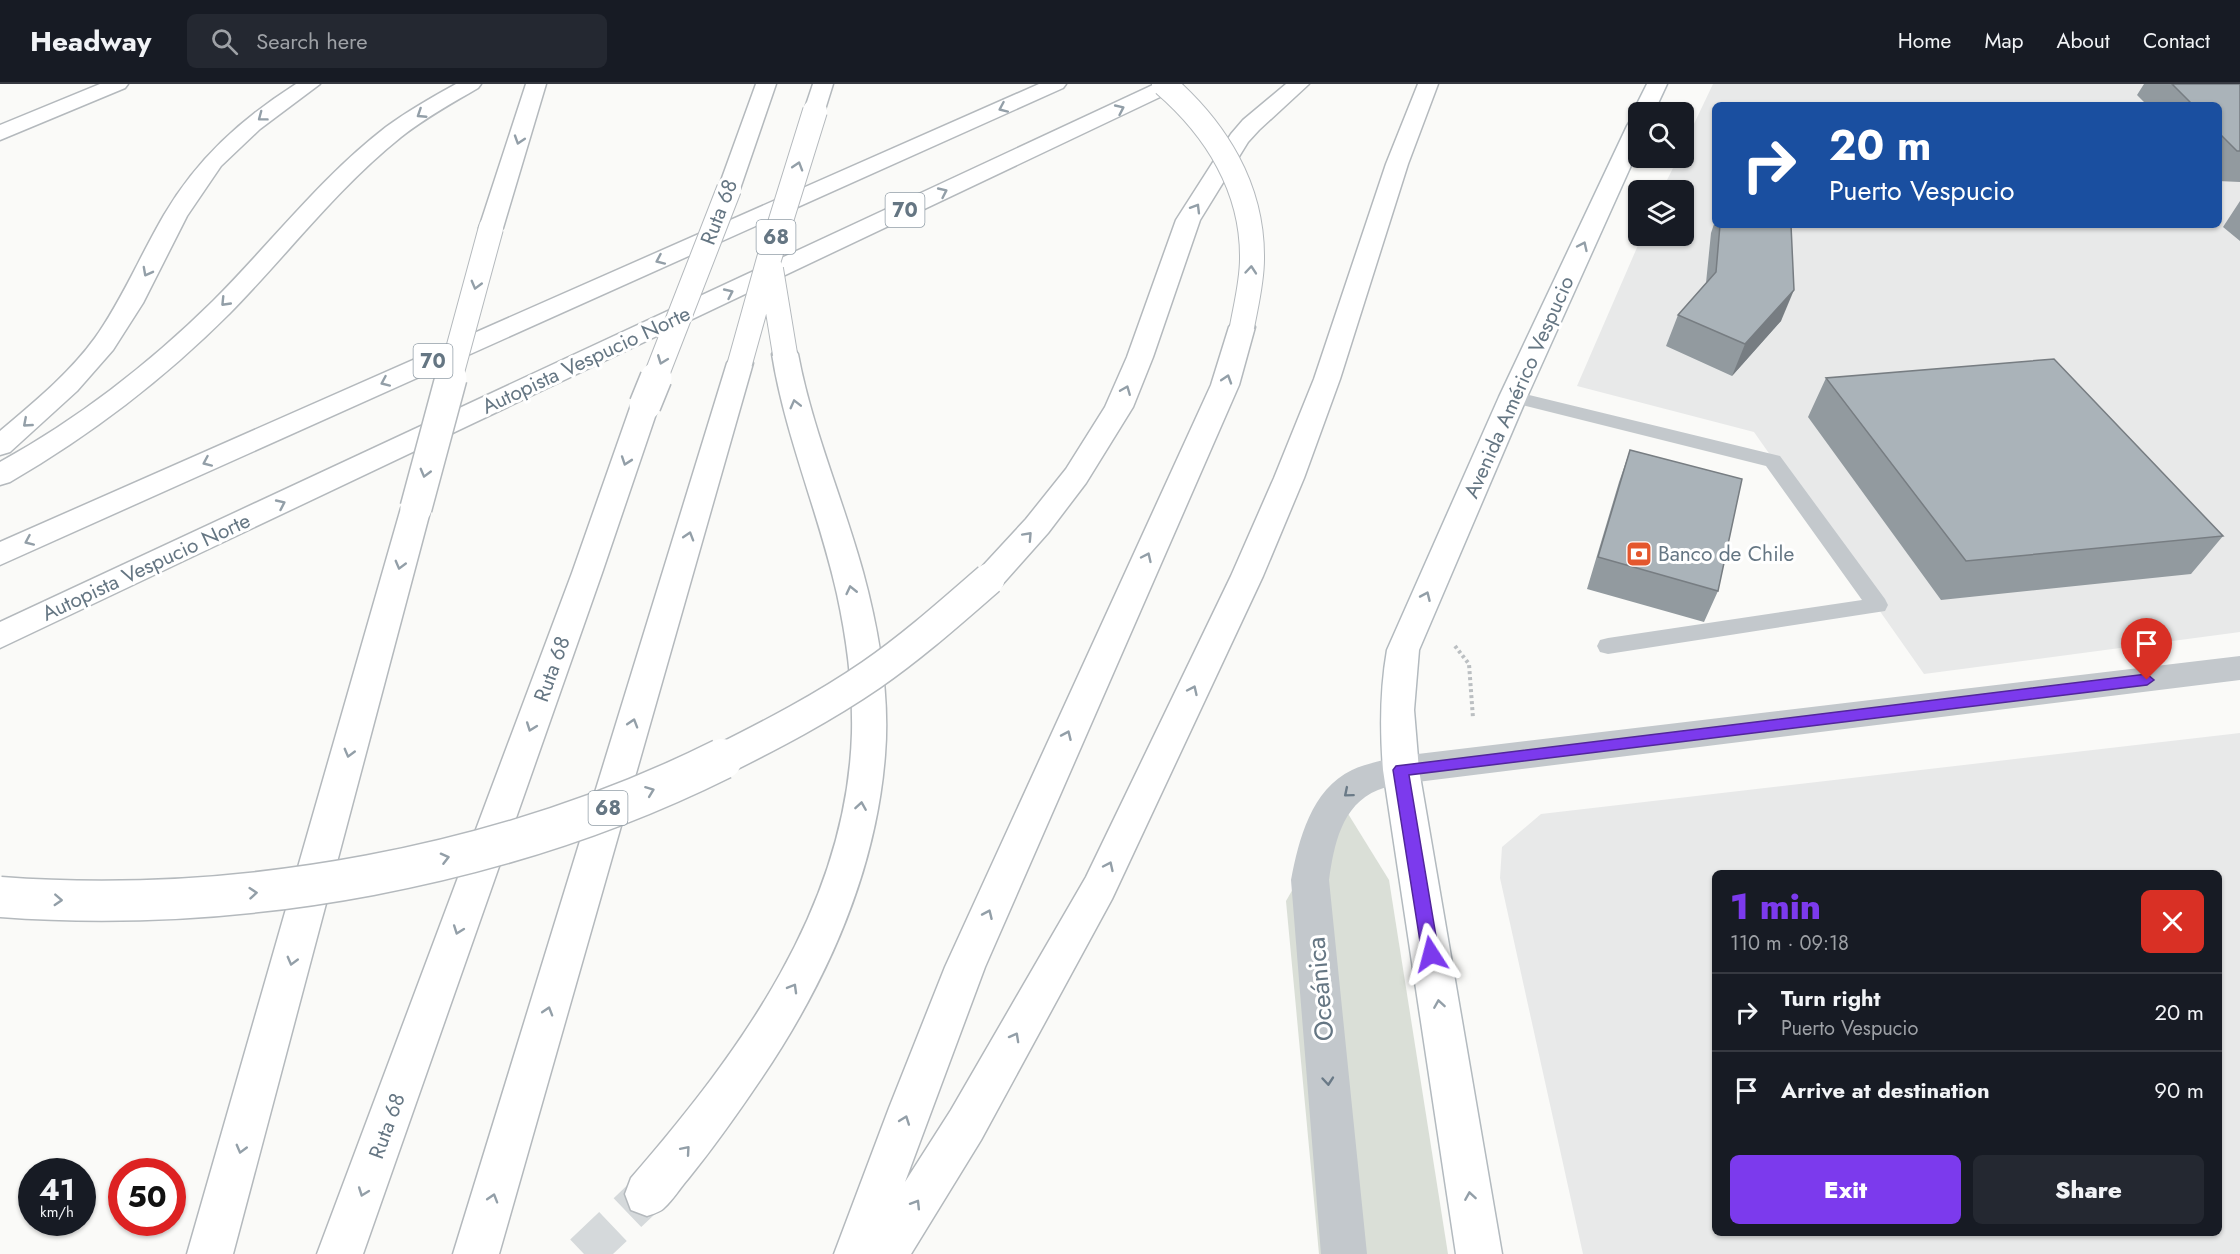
<!DOCTYPE html>
<html lang="en">
<head>
<meta charset="utf-8">
<style>
	:root { --surface:#171b24; --page:#242831; --text:#f1f3f6; --muted:#9ea1a6; --line:#363941; --accent:#7c3aed }
	body { margin:0; font-family:Jost,sans-serif; background:var(--page); color:var(--text); height:100vh; display:flex; flex-direction:column; font-size:22px; white-space:nowrap }
	* { box-sizing:border-box; margin:0 }
	p { font-size:20px; color:var(--muted) }
	.icon { flex:none; width:33px; height:33px; fill:none; stroke:currentColor; stroke-width:2; stroke-linecap:round; stroke-linejoin:round }
	.map { position:relative; flex:1; overflow:hidden }
	.panel { position:absolute; left:1712px; top:786px; width:510px; height:366px; display:flex; flex-direction:column; background:var(--surface); border-radius:9px; box-shadow:0 2px 4px #0004 }
	.panel>* { flex:none }
	.hud { position:absolute; left:1712px; top:18px; width:510px; height:126px; border-radius:9px; box-shadow:0 2px 4px #0004; background:#1a4fa0; color:#fff; overflow:hidden }
	.buttons { position:absolute; left:1628px; top:18px; display:grid; gap:12px }
	.buttons a { display:grid; place-items:center; width:66px; height:66px; border-radius:9px; background:var(--surface); box-shadow:0 2px 4px #0004; font-size:30px }
	.speed { position:absolute; left:18px; top:1074px; display:flex; gap:12px; font-size:30px; font-weight:700; text-align:center }
	.speed>* { display:grid; place-content:center; width:78px; height:78px; border-radius:50%; background:var(--surface); box-shadow:0 2px 4px #0004; line-height:1 }
	.speed small { font-size:15px; font-weight:400 }
	.speed .limit { border:9px solid #d22; background:#fff; color:#111 }
	.pin { position:absolute; display:grid; place-items:center; width:51px; height:51px; color:#fff; margin:-62px -26px; border-radius:50% 50% 50% 0; rotate:-45deg; box-shadow:0 0 6px #0007 }
	.pin .icon { rotate:45deg }
	.me { position:absolute; width:66px; margin:-33px; rotate:351deg; stroke-linejoin:round; filter:drop-shadow(0 0 4px #0008) }
	.turn { display:flex; align-items:center; gap:21px; height:126px; padding:0 18px; font-size:27px }
	.turn .icon { width:78px; height:78px; stroke-width:2.5 }
	.turn b { display:block; font-size:42px; line-height:51px }
	.round { display:grid; place-items:center; flex:none; width:63px; height:63px; border-radius:9px; background:var(--page) }
	.overview { display:flex; align-items:center; justify-content:space-between; height:102px; padding:0 18px }
	h1 { font-size:36px; font-weight:800; line-height:45px; color:var(--accent) }
	.action { display:flex; gap:12px; margin-top:auto; padding:12px 18px }
	.action a { flex:1; height:69px; border-radius:9px; background:var(--accent); color:#fff; font-size:24px; font-weight:800; line-height:69px; text-align:center }
	.action a+a { background:var(--page); color:var(--text) }
	ul { padding:0; list-style:none }
	li { display:flex; align-items:center; gap:18px; height:78px; padding:0 18px; border-top:2px solid var(--line) }
	li div { flex:1 }
	li b { display:block; font-size:22px }
	li em { font-style:normal }
	header { display:flex; align-items:center; gap:36px; box-sizing:border-box; height:84px; padding:0 30px; background:var(--surface); border-bottom:2px solid var(--line) }
	header strong { font-size:28px }
	nav { display:flex; gap:33px; margin-inline-start:auto; font-size:21px }
	.search { width:420px; height:54px; background:var(--page); display:flex; align-items:center; gap:15px; box-sizing:border-box; padding:0 21px; border-radius:9px; color:var(--muted); font-size:22px }
	.map>svg:first-child { display:block }
	.built { fill:#e8e9e9; fill-rule:evenodd }
	.green { fill:#dadfd7 }
	.lines { fill:none; stroke-linecap:round; stroke-linejoin:round }
	.highway-tunnel { stroke:#d5d9db; stroke-width:40; stroke-dasharray:40 20; stroke-linecap:butt }
	.secondary-casing { stroke:#b3babf; stroke-width:3 }
	.highway-casing { stroke:#b4b9bd; stroke-width:3 }
	.path { stroke:#bbbfc2; stroke-width:4; stroke-dasharray:3 3; stroke-linecap:butt }
	.lane { fill:#c3c8cc; fill-rule:evenodd }
	.street { fill:#c3c8cc; fill-rule:evenodd }
	.secondary { fill:#fff; fill-rule:evenodd }
	.highway { fill:#fff; fill-rule:evenodd }
	.highway-bridge-far2-casing { stroke:#b4b9bd; stroke-width:26; stroke-linecap:butt }
	.highway-bridge-far1-casing { stroke:#b4b9bd; stroke-width:34; stroke-linecap:butt }
	.highway-bridge-casing { stroke:#b4b9bd; stroke-width:43; stroke-linecap:butt }
	.highway-bridge-far2 { stroke:#fff; stroke-width:24 }
	.highway-bridge-far1 { stroke:#fff; stroke-width:31 }
	.highway-bridge { stroke:#fff; stroke-width:40 }
	.wall { fill:#929a9f }
	.shaded-wall { fill:#777d82 }
	.building { fill:#aab3b9; stroke:#777d82; stroke-width:1.5 }
	.oneway { stroke:#939fa8 }
	.oneway2 { stroke:#6a7a87 }
	.route { fill:#7c3aed; stroke:#51269a; stroke-width:1.5 }
	.labels { text-anchor:middle; stroke-width:6; stroke-linejoin:round; paint-order:stroke }
	.shield { fill:#fff; stroke:#939fa8; stroke-width:1.5 }
	.shield-label { font-size:20px; font-weight:bold; fill:#657683 }
	.street-label { font-size:21px; fill:#657683; stroke:#fff }
	.poi-label { font-size:21px; fill:#657683; stroke:#fff; text-anchor:start }
	.near-street-label { font-size:26px; fill:#657683; stroke:#fff }
</style>
</head>
<body>
<header>
<strong>Headway</strong>
<div class="search"><svg class="icon" aria-label="search" viewBox="0 0 24 24"><circle cx="10" cy="10" r="6"/><path d="M15 15l6 6"/></svg>Search here</div>
<nav><a>Home</a><a>Map</a><a>About</a><a>Contact</a></nav>
</header>
<div class="map">
<svg width="2240" height="1170" viewBox="0 0 2240 1170">
	<rect width="100%" height="100%" fill="#fafaf8"/>
	<!-- built -->
	<path class="built" d="M1713,0H2240V548L1924,590L1754,348L1577,302L1642,152H1683V106H1662L1678,74H1683V63ZM1714,21H2218V141H1714Z
		M2240,649V1170H1583L1500,794L1502,763L1541,730ZM1714,789H2218V1149H1714Z"/>
	<!-- green -->
	<path class="green" d="M1342,720L1389,796L1448,1170H1319L1286,817Z"/>
	<g class="lines">
		<!-- highway-tunnel -->
		<path class="highway-tunnel" d="M584,1170L647,1110"/>
		<!-- secondary casing -->
		<g class="secondary-casing">
			<path id="secondary" d="M1647,0H1667L1654,28H1638L1636,33L1633,28Z
				M1638,35V66L1527,313L1419,566L1414,626L1419,686L1502,1170H1456L1383,686C1380,645 1380,606 1387,566L1499,313L1627,42L1630,37Z"/>
		</g>
		<!-- highway casing -->
		<g class="highway-casing">
			<path id="highway" d="M100,0H128L125,4L0,56V41Z
				M296,0H320L260,45L221,82L187,132L143,219L113,266L77,307L10,368L0,371V347C33,319 69,290 95,254C122,216 140,172 164,131C197,75 241,35 296,0Z
				M456,0H481L478,4C452,19 425,34 401,53C337,104 287,171 230,229C164,295 91,351 10,398L0,401V378C78,335 150,279 213,217C271,159 321,93 386,43C408,27 432,13 456,0Z
				M526,0H546L503,144L499,149L491,151L483,149L479,144Z
				M756,0H776L740,105L737,110L729,112L721,110L718,105Z
				M813,0H833L823,32L815,33L807,32L804,27Z
				M1039,0H1066L1063,4L0,481V458Z
				M1155,0H1182L1179,4L0,564V538Z
				M1286,0H1309L1259,46L1248,58L1200,136L1153,273L1133,323L1086,399L1048,449L1000,503L989,506L978,503L973,495L978,487L1026,435L1066,385L1105,323L1127,273L1176,136L1231,50L1243,36Z
				M1418,0H1438L1408,80L1340,295L1304,394L1263,492L1112,815L981,1056L911,1170H834L889,1024L945,883L1211,301L1229,243L1233,238L1242,235L1251,238L1255,243L1239,301L985,883L905,1098L951,1026L1086,793L1231,492L1274,394L1314,295L1386,80Z
				M785,262L794,264L798,270C812,345 843,415 863,488C879,547 890,610 885,671C876,788 826,899 761,995C738,1029 714,1063 688,1095C680,1104 673,1116 664,1124C660,1128 653,1130 647,1132L631,1126L625,1110L631,1094C740,968 847,823 852,649C853,602 847,556 837,510C819,429 785,352 772,270L776,264Z
				M740,271L749,273L753,279L499,1170H453L727,279L731,273Z
				M645,312L655,315L659,321L602,489L363,1170H317L572,489L631,321L635,315Z
				M416,414L426,417L431,424L233,1170H187L401,424L406,417Z"/>
		</g>
		<!-- path -->
		<path class="path" d="M1455,562L1469,580L1473,634"/>
		<!-- lane -->
		<path class="lane" d="M1513,307L1780,372L1885,515L1888,521L1885,527L1608,570L1600,568L1597,562L1600,556L1608,554L1862,516L1766,382L1506,317L1504,313L1506,309Z"/>
		<!-- street -->
		<path class="street" d="M2240,572V596L1401,700C1394,702 1385,703 1378,706C1341,721 1334,762 1329,796L1367,1170H1321L1291,796C1299,755 1311,706 1352,686C1367,679 1385,676 1401,672Z"/>
		<!-- secondary -->
		<use href="#secondary" class="secondary"/>
		<!-- highway -->
		<use href="#highway" class="highway"/>
		<!-- highway-bridge-far2 casing -->
		<g class="highway-bridge-far2-casing">
			<path id="highway-bridge-far2" d="M1164,0C1216,45 1253,104 1252,175C1252,198 1246,221 1242,243
				M771,185L785,270
				M740,279L769,175L815,27
				M450,295L491,144
				M655,295L729,105"/>
		</g>
		<!-- highway-bridge-far1 casing -->
		<g class="highway-bridge-far1-casing">
			<path id="highway-bridge-far1" d="M645,321L656,294
				M416,424L451,294
				M719,677C771,651 823,624 871,591C913,562 951,528 989,495"/>
		</g>
		<!-- highway-bridge casing -->
		<g class="highway-bridge-casing">
			<path id="highway-bridge" d="M0,813C241,831 505,783 722,675"/>
		</g>
		<!-- highway-bridge-far2 -->
		<use href="#highway-bridge-far2" class="highway-bridge-far2"/>
		<!-- highway-bridge-far1 -->
		<use href="#highway-bridge-far1" class="highway-bridge-far1"/>
		<!-- highway-bridge -->
		<use href="#highway-bridge" class="highway-bridge"/>
	</g>
	<!-- wall -->
	<path class="wall" d="M2144,0H2240V98L2218,97V21H2147L2137,11Z
		M2240,117V157L2223,143Z
		M1714,140V141H1791L1781,237L1732,292L1666,262L1678,231L1706,199L1711,149Z
		M1826,294L2223,452L2191,490L1941,516L1808,333Z
		M1630,366L1718,507L1704,538L1587,505L1619,398Z"/>
	<!-- shaded-wall -->
	<path class="shaded-wall" d="M1794,206L1781,237L1732,292L1745,260Z"/>
	<!-- building -->
	<path class="building" d="M2172,0H2240V67H2237L2218,48V21H2193Z
		M1720,141H1791L1794,206L1745,260L1678,231L1716,188Z
		M2054,275L2223,452L1966,477L1826,294Z
		M1630,366L1742,395L1718,507L1598,473Z"/>
	<!-- one-way arrows -->
	<defs><path id="oneway-chevron" d="M-2-3.5L2.5 0L-2 3.5" fill="none" stroke-width="1.6" stroke-linecap="round" stroke-linejoin="round" transform="scale(1.5)"/></defs>
	<g class="oneway">
		<use href="#oneway-chevron" transform="translate(1003 24) rotate(156)"/>
		<use href="#oneway-chevron" transform="translate(1120 25) rotate(-25)"/>
		<use href="#oneway-chevron" transform="translate(421 30) rotate(147)"/>
		<use href="#oneway-chevron" transform="translate(262 33) rotate(143)"/>
		<use href="#oneway-chevron" transform="translate(519 56) rotate(108)"/>
		<use href="#oneway-chevron" transform="translate(798 82) rotate(-73)"/>
		<use href="#oneway-chevron" transform="translate(943 108) rotate(-25)"/>
		<use href="#oneway-chevron" transform="translate(1196 124) rotate(-59)"/>
		<use href="#oneway-chevron" transform="translate(1583 162) rotate(-65)"/>
		<use href="#oneway-chevron" transform="translate(660 176) rotate(156)"/>
		<use href="#oneway-chevron" transform="translate(1251 186) rotate(-85)"/>
		<use href="#oneway-chevron" transform="translate(147 188) rotate(118)"/>
		<use href="#oneway-chevron" transform="translate(476 201) rotate(105)"/>
		<use href="#oneway-chevron" transform="translate(729 209) rotate(-25)"/>
		<use href="#oneway-chevron" transform="translate(225 218) rotate(134)"/>
		<use href="#oneway-chevron" transform="translate(662 276) rotate(111)"/>
		<use href="#oneway-chevron" transform="translate(1227 295) rotate(-72)"/>
		<use href="#oneway-chevron" transform="translate(385 298) rotate(156)"/>
		<use href="#oneway-chevron" transform="translate(1126 306) rotate(-68)"/>
		<use href="#oneway-chevron" transform="translate(795 320) rotate(-104)"/>
		<use href="#oneway-chevron" transform="translate(27 339) rotate(139)"/>
		<use href="#oneway-chevron" transform="translate(626 377) rotate(109)"/>
		<use href="#oneway-chevron" transform="translate(207 378) rotate(156)"/>
		<use href="#oneway-chevron" transform="translate(425 389) rotate(105)"/>
		<use href="#oneway-chevron" transform="translate(281 420) rotate(-25)"/>
		<use href="#oneway-chevron" transform="translate(689 452) rotate(-73)"/>
		<use href="#oneway-chevron" transform="translate(1028 452) rotate(-47)"/>
		<use href="#oneway-chevron" transform="translate(29 457) rotate(156)"/>
		<use href="#oneway-chevron" transform="translate(1147 473) rotate(-65)"/>
		<use href="#oneway-chevron" transform="translate(400 481) rotate(105)"/>
		<use href="#oneway-chevron" transform="translate(851 506) rotate(-103)"/>
		<use href="#oneway-chevron" transform="translate(1426 512) rotate(-66)"/>
		<use href="#oneway-chevron" transform="translate(1193 606) rotate(-65)"/>
		<use href="#oneway-chevron" transform="translate(633 639) rotate(-73)"/>
		<use href="#oneway-chevron" transform="translate(531 643) rotate(110)"/>
		<use href="#oneway-chevron" transform="translate(1067 651) rotate(-66)"/>
		<use href="#oneway-chevron" transform="translate(349 669) rotate(105)"/>
		<use href="#oneway-chevron" transform="translate(650 707) rotate(-21)"/>
		<use href="#oneway-chevron" transform="translate(861 722) rotate(-81)"/>
		<use href="#oneway-chevron" transform="translate(445 774) rotate(-14)"/>
		<use href="#oneway-chevron" transform="translate(1109 782) rotate(-65)"/>
		<use href="#oneway-chevron" transform="translate(253 809) rotate(-5)"/>
		<use href="#oneway-chevron" transform="translate(58 816) rotate(3)"/>
		<use href="#oneway-chevron" transform="translate(988 830) rotate(-66)"/>
		<use href="#oneway-chevron" transform="translate(458 846) rotate(110)"/>
		<use href="#oneway-chevron" transform="translate(292 877) rotate(105)"/>
		<use href="#oneway-chevron" transform="translate(793 904) rotate(-60)"/>
		<use href="#oneway-chevron" transform="translate(1439 920) rotate(-99)"/>
		<use href="#oneway-chevron" transform="translate(548 927) rotate(-73)"/>
		<use href="#oneway-chevron" transform="translate(1015 953) rotate(-61)"/>
		<use href="#oneway-chevron" transform="translate(905 1036) rotate(-70)"/>
		<use href="#oneway-chevron" transform="translate(241 1065) rotate(105)"/>
		<use href="#oneway-chevron" transform="translate(686 1066) rotate(-49)"/>
		<use href="#oneway-chevron" transform="translate(363 1108) rotate(110)"/>
		<use href="#oneway-chevron" transform="translate(1470 1112) rotate(-99)"/>
		<use href="#oneway-chevron" transform="translate(493 1114) rotate(-73)"/>
		<use href="#oneway-chevron" transform="translate(916 1120) rotate(-58)"/>
	</g>
	<g class="oneway2">
		<use href="#oneway-chevron" transform="translate(1348 709) rotate(140)"/>
		<use href="#oneway-chevron" transform="translate(1328 997) rotate(85)"/>
	</g>
	<!-- route -->
	<path class="route" d="M2147,590L2154,596L2147,601L1409,691L1439,870L1436,876L1431,878L1425,876L1422,870L1393,686L1396,682Z"/>
	<!-- icons -->
	<defs>
		<g id="bank-square" transform="scale(1.35)"><rect x="-9" y="-9" width="18" height="18" rx="4" fill="#e4572e" stroke="#fff"/><path d="M-6-4H6V4H-6ZM0-2.3a2.3 2.3 0 1 0 0 4.6a2.3 2.3 0 1 0 0-4.6Z" fill="#fff"/></g>
	</defs>
	<g fill-rule="evenodd">
		<use href="#bank-square" x="1639" y="470"/>
	</g>
	<g class="labels">
		<!-- shield labels -->
		<g class="shield">
			<rect x="885.5" y="109" width="39" height="34" rx="4.5"/>
			<rect x="756.5" y="136" width="39" height="34" rx="4.5"/>
			<rect x="413.5" y="260" width="39" height="34" rx="4.5"/>
			<rect x="588.5" y="707" width="39" height="34" rx="4.5"/>
		</g>
		<g class="shield-label">
			<text x="905" y="133">70</text>
			<text x="776" y="160">68</text>
			<text x="433" y="284">70</text>
			<text x="608" y="731">68</text>
		</g>
		<!-- street labels -->
		<g class="street-label">
			<text transform="translate(719 128) rotate(-69)" y="7">Ruta 68</text>
			<text transform="translate(586 276) rotate(-25)" y="7">Autopista Vespucio Norte</text>
			<text transform="translate(1519 303) rotate(-66)" y="7">Avenida Américo Vespucio</text>
			<text transform="translate(146 483) rotate(-25)" y="7">Autopista Vespucio Norte</text>
			<text transform="translate(552 585) rotate(-70)" y="7">Ruta 68</text>
			<text transform="translate(387 1042) rotate(-70)" y="7">Ruta 68</text>
		</g>
		<!-- poi labels -->
		<g class="poi-label">
			<text x="1658" y="477">Banco de Chile</text>
		</g>
		<!-- near-street labels -->
		<g class="near-street-label">
			<text transform="translate(1320 905) rotate(-95)" y="9">Oceánica</text>
		</g>
	</g>
</svg>
<div class="buttons">
<a><svg class="icon" aria-label="search" viewBox="0 0 24 24"><circle cx="10" cy="10" r="6"/><path d="M15 15l6 6"/></svg></a>
<a><svg class="icon" aria-label="layers" viewBox="0 0 24 24"><path d="M12 4l9 5-9 5-9-5zM3 14l9 5 9-5"/></svg></a>
</div>
<div class="speed"><div>41<small>km/h</small></div><div class="limit">50</div></div>
<div class="pin" style="left:2147px;top:596px;background:#d93025"><svg class="icon" aria-label="arrive" viewBox="0 0 24 24"><path d="M6 21V4h12l-3 4 3 4H6"/></svg></div>
<svg class="me" style="left:1431px;top:870px" viewBox="-20 -20 40 40"><path d="M0-17L14 15 0 8-14 15z" fill="#7c3aed" stroke="#fff" stroke-width="4"/></svg>
<div class="hud">
<div class="turn"><svg class="icon" aria-label="right" viewBox="0 0 24 24"><path d="M7 20v-9h11M14 6l5 5-5 5"/></svg><div><b>20 m</b>Puerto Vespucio</div></div>
</div>
<section class="panel">
<div class="overview"><div><h1>1 min</h1><p>110 m · 09:18</p></div><a class="round" style="background:#d93025;color:#fff"><svg class="icon" aria-label="close" viewBox="0 0 24 24"><path d="M6 6l12 12M18 6L6 18"/></svg></a></div>
<ul>
<li><svg class="icon" aria-label="right" viewBox="0 0 24 24"><path d="M7 20v-9h11M14 6l5 5-5 5"/></svg><div><b>Turn right</b><p>Puerto Vespucio</p></div><em>20 m</em></li>
<li><svg class="icon" aria-label="arrive" viewBox="0 0 24 24"><path d="M6 21V4h12l-3 4 3 4H6"/></svg><div><b>Arrive at destination</b></div><em>90 m</em></li>
</ul>
<div class="action"><a>Exit</a><a>Share</a></div>
</section>
</div>
</body>
</html>
